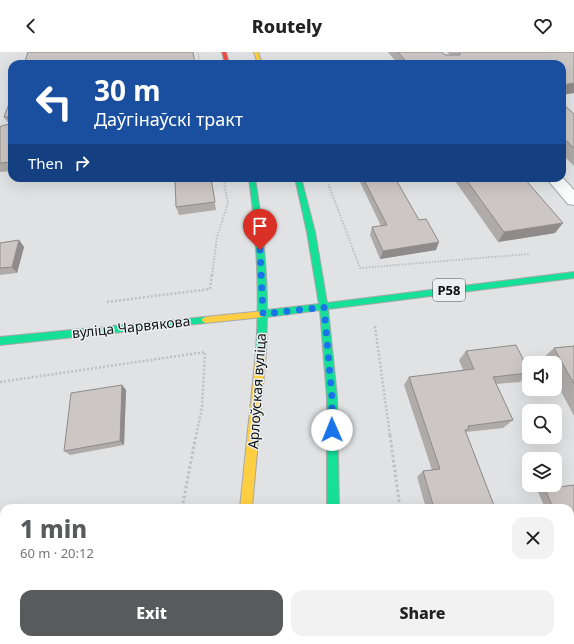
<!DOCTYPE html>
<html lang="en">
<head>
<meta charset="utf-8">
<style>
	:root { --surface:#fff; --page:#f2f2f2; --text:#222; --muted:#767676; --accent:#585a5b }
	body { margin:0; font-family:"Noto Sans",sans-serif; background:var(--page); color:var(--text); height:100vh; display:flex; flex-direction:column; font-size:15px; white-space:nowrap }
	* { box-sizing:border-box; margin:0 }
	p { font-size:13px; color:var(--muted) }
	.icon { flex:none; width:22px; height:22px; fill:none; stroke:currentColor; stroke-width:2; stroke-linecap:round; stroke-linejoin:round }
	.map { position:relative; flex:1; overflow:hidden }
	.sheet { position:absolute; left:0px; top:452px; width:574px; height:140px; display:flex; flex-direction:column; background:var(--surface); border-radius:12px 12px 0 0; box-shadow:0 4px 16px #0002 }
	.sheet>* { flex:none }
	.top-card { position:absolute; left:8px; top:8px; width:558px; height:122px; border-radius:12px; box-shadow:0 4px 16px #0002; background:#1a4fa0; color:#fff; overflow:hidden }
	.tools { position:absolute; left:522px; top:304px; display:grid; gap:8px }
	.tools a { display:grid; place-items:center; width:40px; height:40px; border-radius:8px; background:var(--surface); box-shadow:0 4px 16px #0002; font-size:20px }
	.pin { position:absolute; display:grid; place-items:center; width:34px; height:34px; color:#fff; margin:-41px -17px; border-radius:50% 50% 50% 0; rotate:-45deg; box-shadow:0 0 4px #0007 }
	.pin .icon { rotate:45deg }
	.me { position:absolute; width:44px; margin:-22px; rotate:359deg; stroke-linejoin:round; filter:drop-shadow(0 0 3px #0008) }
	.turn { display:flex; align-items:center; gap:14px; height:84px; padding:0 20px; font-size:18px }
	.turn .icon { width:52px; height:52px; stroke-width:2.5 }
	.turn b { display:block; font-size:28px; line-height:34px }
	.then { display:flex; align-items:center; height:38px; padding:0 20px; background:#0003; gap:8px; font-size:15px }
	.round { display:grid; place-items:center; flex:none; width:42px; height:42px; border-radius:12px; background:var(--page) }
	.overview { display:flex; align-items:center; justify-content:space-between; height:68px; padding:0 20px }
	h1 { font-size:24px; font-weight:800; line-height:30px; color:var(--accent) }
	.cta { display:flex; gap:8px; margin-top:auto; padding:8px 20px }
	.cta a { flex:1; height:46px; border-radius:12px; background:var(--accent); color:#fff; font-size:16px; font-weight:800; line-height:46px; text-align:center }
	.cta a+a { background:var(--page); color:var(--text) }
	header { display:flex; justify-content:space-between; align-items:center; height:52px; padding:0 20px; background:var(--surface); font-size:18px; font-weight:800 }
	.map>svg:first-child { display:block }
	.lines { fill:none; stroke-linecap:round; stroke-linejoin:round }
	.street-casing { stroke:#a6a8a9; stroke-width:2 }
	.fast-casing { stroke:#a6a8a9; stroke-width:2 }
	.slow-casing { stroke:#a6a8a9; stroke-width:2 }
	.jam-casing { stroke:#a6a8a9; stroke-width:2 }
	.path-far3 { stroke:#bfbfc0; stroke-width:1.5; stroke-dasharray:1 1; stroke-linecap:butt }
	.path-far2 { stroke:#bfbfc0; stroke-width:2; stroke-dasharray:1.5 1.5; stroke-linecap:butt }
	.path-far1 { stroke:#bfbfc0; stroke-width:2.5; stroke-dasharray:2 2; stroke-linecap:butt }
	.path { stroke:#bfbfc0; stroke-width:3; stroke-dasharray:2.5 2.5; stroke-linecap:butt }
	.street { fill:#fafbfb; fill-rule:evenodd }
	.fast { fill:#16e098; fill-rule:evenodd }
	.slow { fill:#ffcf43; fill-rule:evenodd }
	.jam { fill:#f24e42; fill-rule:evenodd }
	.wall { fill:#afaba9 }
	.shaded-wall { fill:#8f8b8a }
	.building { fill:#ccc7c5; stroke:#8f8b8a }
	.route { stroke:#1a73e8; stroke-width:7; stroke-dasharray:0 12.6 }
	.labels { text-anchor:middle; stroke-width:3; stroke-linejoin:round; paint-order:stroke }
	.shield { fill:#ecf0f3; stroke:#515355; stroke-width:1 }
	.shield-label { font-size:13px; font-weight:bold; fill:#0f1011 }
	.street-label { font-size:14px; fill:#0f1011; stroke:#ecf0f3 }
</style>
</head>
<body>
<header><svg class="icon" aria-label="back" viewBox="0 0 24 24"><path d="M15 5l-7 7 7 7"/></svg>Routely<svg class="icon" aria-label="heart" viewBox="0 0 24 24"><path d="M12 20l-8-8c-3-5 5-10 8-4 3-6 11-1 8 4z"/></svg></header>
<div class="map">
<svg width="574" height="592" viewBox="0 0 574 592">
	<rect width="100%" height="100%" fill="#e0e2e4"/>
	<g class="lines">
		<!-- street casing -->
		<g class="street-casing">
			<path id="street" d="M562,125L574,138V153L568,152L546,126Z"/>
		</g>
		<!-- fast casing -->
		<g class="fast-casing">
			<path id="fast" d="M249,126H255C262,170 267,214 267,258L319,252L307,180L295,126H301L315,180L327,251L574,220V226L328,257L337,345L339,456H327V345L320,258L267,265L266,300L264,303L261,304L258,303L256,300C260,241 257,184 249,126Z
				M205,265L209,268L205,271L0,293V285Z"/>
		</g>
		<!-- slow casing -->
		<g class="slow-casing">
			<path id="slow" d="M254,0H258L262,12H258Z
				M263,259L267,262L263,265L205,271L201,268L205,265Z
				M261,296L264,297L266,300L252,456H240L256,300L258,297Z
				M225,588H239V592H225Z
				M326,588H340V592H326Z"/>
		</g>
		<!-- jam casing -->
		<g class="jam-casing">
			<path id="jam" d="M222,0H226L229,12H225Z"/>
		</g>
		<!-- path-far3 -->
		<path class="path-far3" d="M198,0L200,12"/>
		<!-- path-far2 -->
		<path class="path-far2" d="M326,126L360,216L529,202
			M212,223L217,185L228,151L223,126"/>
		<!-- path-far1 -->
		<path class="path-far1" d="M107,250L210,237L212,222
			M375,274L390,384
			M0,330L205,300L202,355L196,384"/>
		<!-- path -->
		<path class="path" d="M390,383L400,456
			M182,456L196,383
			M416,588V592
			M155,592L156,588"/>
		<!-- street -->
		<use href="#street" class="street"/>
		<!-- fast -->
		<use href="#fast" class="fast"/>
		<!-- slow -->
		<use href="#slow" class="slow"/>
		<!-- jam -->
		<use href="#jam" class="jam"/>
	</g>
	<!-- wall -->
	<path class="wall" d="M388,0H442L445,3H450L447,0H574L562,12H398Z
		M12,44V119L0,120V76L9,72L4,65Z
		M562,51L574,62V114L562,102Z
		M211,126L216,158L179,163L176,155Z
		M358,126H395L419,168L439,190L436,198L380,207L370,183L372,175L381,174Z
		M453,126H524L555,181L498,190Z
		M19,188L24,195L17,221L0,223V191Z
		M574,294V364L555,328V311H546L543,306L554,296Z
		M466,299L529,319V321L520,330L496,332L513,368L503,376L466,380L495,456H426L417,425L423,419L432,418L404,333L409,325L463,318L459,308Z
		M122,333L126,338L124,393L70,403L64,399Z
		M574,433V479L570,480V456H545L538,440L545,437Z
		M445,588H507L508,592H446Z"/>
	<!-- shaded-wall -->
	<path class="shaded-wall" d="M574,31V41L562,43V33Z
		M563,171L555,181L498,190L504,180Z
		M19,188L24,195L17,221L12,215Z
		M439,190L436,198L380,207L383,199Z
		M122,333L126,338L124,393L120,389Z"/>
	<!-- building -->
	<path class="building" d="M28,0H193L195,12H24Z
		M398,0H442L445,3H460V0H574V31L562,33V12H408Z
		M12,44V110L0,111V76L1,74L9,72L8,65H4Z
		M562,51L574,62V96L562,85Z
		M175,126H211L215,150L176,155Z
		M363,126H395L419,168L426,167L439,190L383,199L372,175L387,173Z
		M465,126H524L563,171L504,180Z
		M19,188L12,215L0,216V191Z
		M516,293L529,319V321L493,325L513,368L468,374L469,377L465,378L495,456H434L423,419L440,417L409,325L474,317L466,299Z
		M574,294V332L554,296Z
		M122,333L120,389L64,399L71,341Z
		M574,433V479H570V456H553L545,437Z
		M452,588H507L508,592H453Z"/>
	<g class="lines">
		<!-- route -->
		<path class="route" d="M260,198L263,262L324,255L332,345V378"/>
	</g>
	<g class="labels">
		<!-- shield labels -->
		<rect class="shield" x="433" y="227" width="32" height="22" rx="3"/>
		<g class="shield-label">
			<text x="449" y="243">Р58</text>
		</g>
		<!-- street labels -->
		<g class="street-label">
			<text transform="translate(131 275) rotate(-6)" y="5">вуліца Чарвякова</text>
			<text transform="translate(257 339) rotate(-86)" y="5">Арлоўская вуліца</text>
		</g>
	</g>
</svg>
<div class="tools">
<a><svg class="icon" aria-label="sound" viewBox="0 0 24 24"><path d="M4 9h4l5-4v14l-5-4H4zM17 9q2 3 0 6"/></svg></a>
<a><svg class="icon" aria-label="search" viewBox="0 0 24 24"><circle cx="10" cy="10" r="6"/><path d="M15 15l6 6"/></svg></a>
<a><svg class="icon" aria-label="layers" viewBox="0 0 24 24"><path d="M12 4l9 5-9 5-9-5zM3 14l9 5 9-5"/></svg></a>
</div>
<div class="pin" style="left:260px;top:198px;background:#d93025"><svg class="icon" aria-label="arrive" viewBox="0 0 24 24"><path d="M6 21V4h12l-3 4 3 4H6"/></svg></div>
<svg class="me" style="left:332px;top:378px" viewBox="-20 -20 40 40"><circle r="19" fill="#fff"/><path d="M0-13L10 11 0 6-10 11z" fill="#1a73e8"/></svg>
<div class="top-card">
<div class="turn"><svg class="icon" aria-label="left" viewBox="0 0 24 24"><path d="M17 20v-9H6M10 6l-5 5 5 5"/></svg><div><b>30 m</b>Даўгінаўскі тракт</div></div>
<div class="then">Then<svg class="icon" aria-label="right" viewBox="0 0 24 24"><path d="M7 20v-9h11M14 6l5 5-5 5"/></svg></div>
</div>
<section class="sheet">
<div class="overview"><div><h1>1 min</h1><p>60 m · 20:12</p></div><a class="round"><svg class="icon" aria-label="close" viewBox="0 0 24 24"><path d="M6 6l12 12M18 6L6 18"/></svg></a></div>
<div class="cta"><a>Exit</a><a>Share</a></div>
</section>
</div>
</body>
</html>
